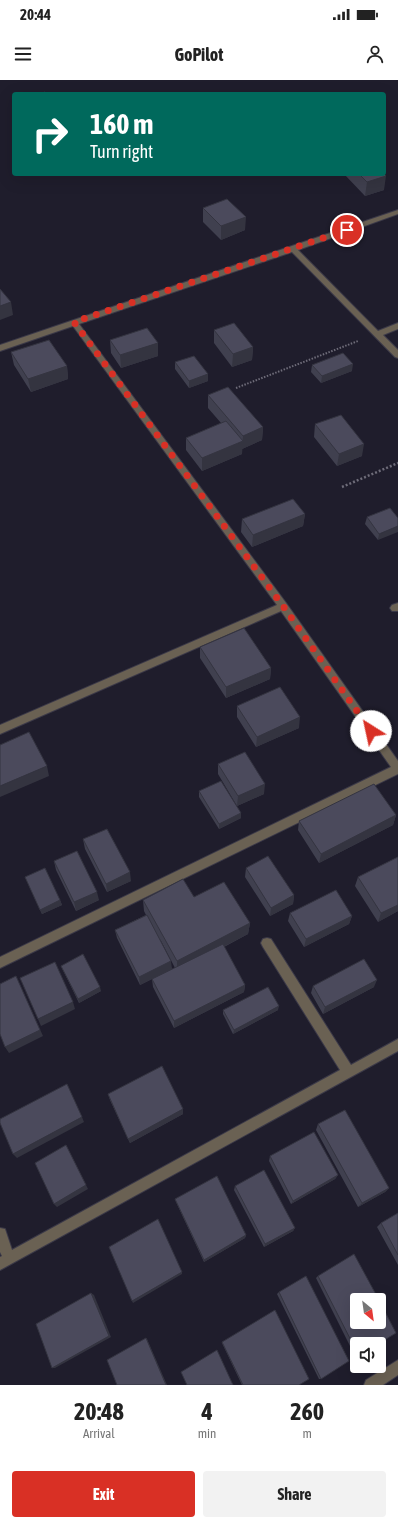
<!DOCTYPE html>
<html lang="en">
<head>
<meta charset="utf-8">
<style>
	:root { --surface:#fff; --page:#f2f2f2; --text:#222; --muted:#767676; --accent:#d93025 }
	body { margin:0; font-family:"Asap Condensed",sans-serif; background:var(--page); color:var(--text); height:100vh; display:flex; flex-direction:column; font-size:15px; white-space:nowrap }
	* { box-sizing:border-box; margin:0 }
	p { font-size:13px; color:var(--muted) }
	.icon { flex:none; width:22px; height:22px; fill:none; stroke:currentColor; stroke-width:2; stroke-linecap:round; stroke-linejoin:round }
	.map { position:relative; height:1305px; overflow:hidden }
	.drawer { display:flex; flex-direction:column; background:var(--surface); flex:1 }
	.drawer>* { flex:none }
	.banner { position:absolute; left:12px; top:12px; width:374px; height:84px; border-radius:4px; box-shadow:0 4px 16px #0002; background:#00695c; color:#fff; overflow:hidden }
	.needle { width:26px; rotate:151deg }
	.tools { position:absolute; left:350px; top:1213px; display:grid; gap:8px }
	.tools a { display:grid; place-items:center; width:36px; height:36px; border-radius:4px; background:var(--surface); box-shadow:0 4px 16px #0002; font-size:20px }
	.pin { position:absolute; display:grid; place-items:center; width:34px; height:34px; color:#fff; margin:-17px; border:2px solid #fff; border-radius:50%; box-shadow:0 1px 4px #0007 }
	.me { position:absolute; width:44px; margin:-22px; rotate:325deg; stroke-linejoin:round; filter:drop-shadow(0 0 3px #0008) }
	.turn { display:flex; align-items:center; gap:14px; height:84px; padding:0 12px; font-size:18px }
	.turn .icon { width:52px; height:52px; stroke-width:2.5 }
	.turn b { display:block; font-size:28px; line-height:34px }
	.eta { display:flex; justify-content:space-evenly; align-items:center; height:68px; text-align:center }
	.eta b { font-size:24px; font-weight:700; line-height:28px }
	.action { display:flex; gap:8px; margin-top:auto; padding:8px 12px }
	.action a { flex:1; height:46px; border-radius:4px; background:var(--accent); color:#fff; font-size:16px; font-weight:700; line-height:46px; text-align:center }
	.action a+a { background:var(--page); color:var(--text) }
	.status { display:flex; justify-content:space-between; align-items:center; height:28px; padding:0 20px; background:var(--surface); direction:ltr }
	.status svg { height:11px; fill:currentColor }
	header { display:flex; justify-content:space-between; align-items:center; height:52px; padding:0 12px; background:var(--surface); font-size:18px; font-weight:700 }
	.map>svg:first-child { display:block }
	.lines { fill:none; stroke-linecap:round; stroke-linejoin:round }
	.street-casing { stroke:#3b3948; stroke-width:2 }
	.path-far1 { stroke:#6e6c79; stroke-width:2; stroke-dasharray:1.5 1.5; stroke-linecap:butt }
	.path { stroke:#6e6c79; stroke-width:2.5; stroke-dasharray:2 2; stroke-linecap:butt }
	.street { fill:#6a6153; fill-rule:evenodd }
	.wall { fill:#40404f }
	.shaded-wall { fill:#343440 }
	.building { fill:#4b4a5c; stroke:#343440 }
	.route { stroke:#d93025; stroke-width:7; stroke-dasharray:0 12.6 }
</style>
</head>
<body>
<div class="status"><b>20:44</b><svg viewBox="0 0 49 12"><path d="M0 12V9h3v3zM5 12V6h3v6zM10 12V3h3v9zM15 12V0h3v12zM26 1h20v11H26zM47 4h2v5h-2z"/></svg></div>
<header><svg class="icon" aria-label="menu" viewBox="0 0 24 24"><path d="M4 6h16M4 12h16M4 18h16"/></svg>GoPilot<svg class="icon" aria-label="person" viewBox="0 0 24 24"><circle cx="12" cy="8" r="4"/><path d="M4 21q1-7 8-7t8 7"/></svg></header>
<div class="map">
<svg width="398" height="1305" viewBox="0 0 398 1305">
	<rect width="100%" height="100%" fill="#1f1d2c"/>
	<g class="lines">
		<!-- street casing -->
		<g class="street-casing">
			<path id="street" d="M398,130V134L298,170L378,251L398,243V249L383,255L398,270V278L395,277L292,172L79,244L286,523L398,681V694L0,888V877L391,687L281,531L0,654V645L277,525L73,246L0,271V265Z
				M398,523V531H392L390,528L392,525Z
				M267,858L271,859L351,985L398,959V971L0,1190V1177L2,1176L0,1172V1148L5,1149L12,1170L340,990L263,867L261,863L263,859Z
				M398,1280V1295L383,1305H364L366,1300Z"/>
		</g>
		<!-- path-far1 -->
		<path class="path-far1" d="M236,308L358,261"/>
		<!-- path -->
		<path class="path" d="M342,407L398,383"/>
		<!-- street -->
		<use href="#street" class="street"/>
	</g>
	<!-- wall -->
	<path class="wall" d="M344,94H384V110L365,116Z
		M203,128L245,150L221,160L203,142Z
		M214,250L253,267L252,280L232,287L214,263Z
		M110,260L158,276L121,288L111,273Z
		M11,272L67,286L68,299L31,312L14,285Z
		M175,282L208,301L189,308L175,289Z
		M312,285L352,291L321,303L311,292Z
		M208,315L263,347L262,360L242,369V374L202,391L186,370V358L221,343L208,328Z
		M315,344L362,376L337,386L314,357Z
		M390,428L378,460L365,444L367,437Z
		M305,434L303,446L252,467L241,452L242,439Z
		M200,567L271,588L270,599L226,618L200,578Z
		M237,626L299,648L256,667L237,637Z
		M218,684L264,714L237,726L218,694Z
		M199,711L241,733V738L219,749L199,717Z
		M396,735L393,745L319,783L298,750L299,741Z
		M83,759L131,801L107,812L85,769Z
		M398,777V831L378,842L355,806L358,797Z
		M54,781L99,820L76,831L56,790Z
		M246,788L294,815L293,824L270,836L245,797Z
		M25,797L60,820L62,825L42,834Z
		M194,817L250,843L248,854L224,867L245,905L244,912L174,948L153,907L152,899L175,888L160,859L172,889L140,905L117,858L115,850L146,835L144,831L143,820Z
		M290,833L352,836L349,844L304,867L288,841Z
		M61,886L101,911L79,923L63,890Z
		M313,906L374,907L323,934L311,913Z
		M223,930H278L233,954L223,934Z
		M108,1014L183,1034L130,1063L110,1020Z
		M318,1044L389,1108L385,1112L358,1127L316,1050Z
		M270,1076L338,1095L335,1099L291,1124L269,1081Z
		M235,1106L295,1148L293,1151L264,1167L234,1110Z
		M175,1119L246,1155L245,1158L204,1182L176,1122Z
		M398,1133V1185L377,1147L381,1143Z
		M318,1196L357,1264V1276H355L316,1198Z
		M279,1212L321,1299H319L277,1214Z
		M222,1262L299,1305H242L222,1263Z"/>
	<!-- shaded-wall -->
	<path class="shaded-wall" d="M386,96L384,110L365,116L367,102Z
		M246,137L245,150L221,160V146Z
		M11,222L13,235L0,240V226Z
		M158,263V276L121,288L120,275Z
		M253,267L252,280L232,287L233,274Z
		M353,284L352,291L321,303L322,296Z
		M67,286L68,299L31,312L28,299Z
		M208,294V301L189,308V301Z
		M263,347L262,360L242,369L243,356Z
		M243,361L242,374L202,391V378Z
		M364,364L362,376L337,386L339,374Z
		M305,434L303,446L252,467L253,455Z
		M398,446V452L378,460L379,454Z
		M271,588L270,599L226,618V607Z
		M300,637L299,648L256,667L257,657Z
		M47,686L49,696L0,717V706Z
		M265,704L264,714L237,726L238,716Z
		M241,733V738L219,749V744Z
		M396,735L393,745L319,783L321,774Z
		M130,792L131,801L107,812L106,804Z
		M97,812L99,820L76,831L74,822Z
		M294,815L293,824L270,836L271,828Z
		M60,820L62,825L42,834L40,830Z
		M398,825V831L378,842L381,833Z
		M352,836L349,844L304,867L306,859Z
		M250,843L248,854L177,891V881Z
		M171,881L172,889L140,905L139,897Z
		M377,900L374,907L323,934L325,927Z
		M19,903L43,956L9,973L5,967Z
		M245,905L244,912L174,948V941Z
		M100,907L101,911L79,923L78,919Z
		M73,922L75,929L41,946L38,939Z
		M279,926L278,930L233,954L234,950Z
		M183,1029V1034L130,1063L128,1059Z
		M82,1037L84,1042L17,1078L13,1074Z
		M66,1065L88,1109L57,1127L54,1124Z
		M338,1095L335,1099L291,1124L293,1121Z
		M389,1108L385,1112L358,1127L362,1123Z
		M295,1148L293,1151L264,1167L265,1164Z
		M246,1155L245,1158L204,1182V1180Z
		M182,1192V1194L133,1223L132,1221Z
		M91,1213L94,1215L111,1257L55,1288H52Z
		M146,1258L147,1259L167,1305H166Z"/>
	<!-- building -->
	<path class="building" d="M45,12L46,14H39Z
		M359,94H384L386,96L367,102Z
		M227,119L246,137L221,146L203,128Z
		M0,209L11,222L0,226Z
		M234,243L253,267L233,274L214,250Z
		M147,248L158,263L120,275L110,260Z
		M49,260L67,286L28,299L11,272Z
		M343,273L353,284L322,296L312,285Z
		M194,276L208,294L189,301L175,282Z
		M228,307L263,347L243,356L208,315Z
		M341,335L364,364L339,374L315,344Z
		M226,341L243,361L202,378L186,358Z
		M293,419L305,434L253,455L242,439Z
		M390,428L398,438V446L379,454L367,437Z
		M244,548L271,588L226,607L200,567Z
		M280,607L300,637L257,657L237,626Z
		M29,652L47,686L0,706V665Z
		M245,672L265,704L238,716L218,684Z
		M221,701L241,733L219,744L199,711Z
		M374,704L396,735L321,774L299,741Z
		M107,749L130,792L106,804L83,759Z
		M77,771L97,812L74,822L54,781Z
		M268,776L294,815L271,828L246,788Z
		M398,777V825L381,833L358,797Z
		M45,788L60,820L40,830L25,797Z
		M183,799L194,817L224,802L250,843L177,881L143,820Z
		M336,810L352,836L306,859L290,833Z
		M147,835L171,881L139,897L115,850Z
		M223,864L245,905L174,941L152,899Z
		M83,874L100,907L78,919L61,886Z
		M364,879L377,900L325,927L313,906Z
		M55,882L73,922L38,939L20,898Z
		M16,896L40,950L5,967L0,954V904Z
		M268,907L279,926L234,950L223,930Z
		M162,986L183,1029L128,1059L108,1014Z
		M67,1004L82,1037L13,1074L0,1043V1039Z
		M345,1030L389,1108L362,1123L318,1044Z
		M314,1052L338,1095L293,1121L270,1076Z
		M66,1065L86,1105L54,1124L35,1083Z
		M264,1090L295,1148L265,1164L235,1106Z
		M217,1096L246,1155L204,1180L175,1119Z
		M398,1133V1175L381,1143Z
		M158,1139L182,1192L132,1221L109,1167Z
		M354,1174L379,1220H357V1242H379V1220L396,1253L378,1264H357V1272L318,1196Z
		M306,1196L349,1281L321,1299L279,1212Z
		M91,1213L109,1256L52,1288L36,1244Z
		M275,1230L309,1299L299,1305H243L222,1262Z
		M146,1258L166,1305H117L107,1280Z
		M217,1270L233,1305H187L181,1292Z"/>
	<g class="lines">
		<!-- route -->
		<path class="route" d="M347,150L74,242L283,526L371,651"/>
	</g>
</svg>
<div class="tools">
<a><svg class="needle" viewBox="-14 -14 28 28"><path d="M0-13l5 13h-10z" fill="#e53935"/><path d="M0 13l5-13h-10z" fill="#767676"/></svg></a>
<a><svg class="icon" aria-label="sound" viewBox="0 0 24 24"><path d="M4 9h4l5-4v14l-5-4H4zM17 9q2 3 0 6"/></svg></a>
</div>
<div class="pin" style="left:347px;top:150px;background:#d93025"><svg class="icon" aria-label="arrive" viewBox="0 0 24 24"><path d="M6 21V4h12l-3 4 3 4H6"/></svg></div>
<svg class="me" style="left:371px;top:651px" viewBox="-20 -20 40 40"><circle r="19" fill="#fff"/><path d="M0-13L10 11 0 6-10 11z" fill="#d93025"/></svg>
<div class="banner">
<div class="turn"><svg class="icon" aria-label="right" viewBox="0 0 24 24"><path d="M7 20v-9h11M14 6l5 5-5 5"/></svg><div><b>160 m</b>Turn right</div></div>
</div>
</div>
<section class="drawer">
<div class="eta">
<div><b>20:48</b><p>Arrival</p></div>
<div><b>4</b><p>min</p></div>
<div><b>260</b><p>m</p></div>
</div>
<div class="action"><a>Exit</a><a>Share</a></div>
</section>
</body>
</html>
